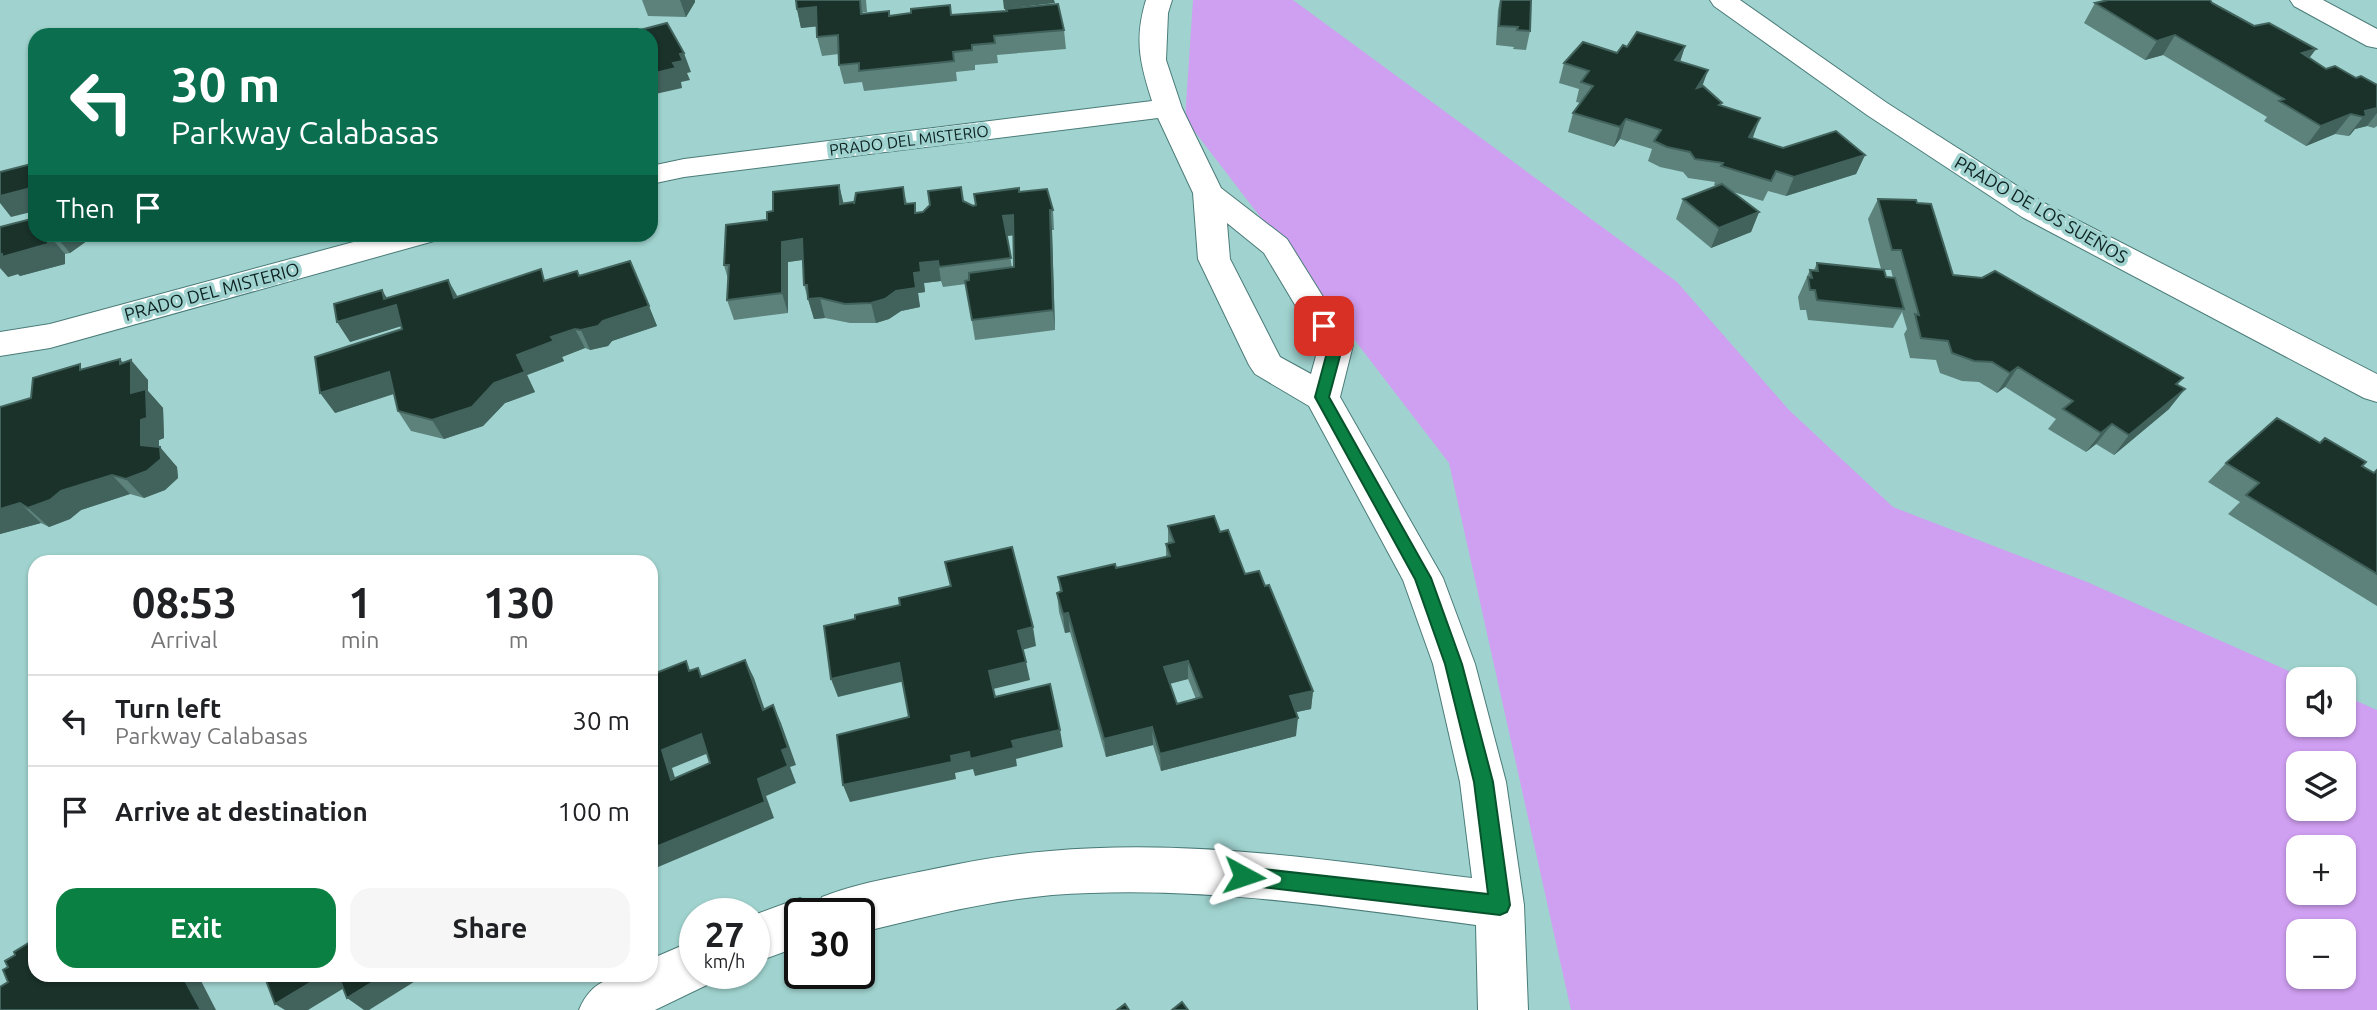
<!DOCTYPE html>
<html lang="en">
<head>
<meta charset="utf-8">
<style>
	:root { --surface:#fff; --page:#f6f6f6; --text:#202124; --muted:#757577; --line:#e0e0e0; --accent:#0b8043 }
	body { margin:0; font-family:Ubuntu,sans-serif; background:var(--page); color:var(--text); height:100vh; display:flex; flex-direction:column; font-size:26px; white-space:nowrap }
	* { box-sizing:border-box; margin:0 }
	p { font-size:23px; color:var(--muted) }
	.icon { flex:none; width:38px; height:38px; fill:none; stroke:currentColor; stroke-width:2; stroke-linecap:round; stroke-linejoin:round }
	.map { position:relative; flex:1; overflow:hidden }
	.panel { position:absolute; left:28px; top:555px; width:630px; height:427px; display:flex; flex-direction:column; background:var(--surface); border-radius:21px; box-shadow:0 2px 5px #0004 }
	.panel>* { flex:none }
	.guide { position:absolute; left:28px; top:28px; width:630px; height:214px; border-radius:21px; box-shadow:0 2px 5px #0004; background:#0b6e4f; color:#fff; overflow:hidden }
	.tools { position:absolute; left:2286px; top:667px; display:grid; gap:14px }
	.tools a { display:grid; place-items:center; width:70px; height:70px; border-radius:14px; background:var(--surface); box-shadow:0 2px 5px #0004; font-size:35px }
	.speed { position:absolute; left:679px; top:898px; display:flex; gap:14px; font-size:35px; font-weight:700; text-align:center }
	.speed>* { display:grid; place-content:center; width:91px; height:91px; border-radius:50%; background:var(--surface); box-shadow:0 2px 5px #0004; line-height:1 }
	.speed small { font-size:18px; font-weight:400 }
	.speed .limit { border:4px solid #111; border-radius:10px; background:#fff; color:#111 }
	.pin { position:absolute; display:grid; place-items:center; width:60px; height:60px; color:#fff; margin:-30px; border-radius:14px; box-shadow:0 4px 10px #0006 }
	.me { position:absolute; width:77px; margin:-38px; rotate:95deg; stroke-linejoin:round; filter:drop-shadow(0 0 5px #0008) }
	.turn { display:flex; align-items:center; gap:24px; height:147px; padding:0 28px; font-size:32px }
	.turn .icon { width:91px; height:91px; stroke-width:2.5 }
	.turn b { display:block; font-size:49px; line-height:60px }
	.then { display:flex; align-items:center; height:66px; padding:0 28px; background:#0003; gap:14px; font-size:26px }
	.eta { display:flex; justify-content:space-evenly; align-items:center; height:119px; text-align:center }
	.eta b { font-size:42px; font-weight:700; line-height:49px }
	.cta { display:flex; gap:14px; margin-top:auto; padding:14px 28px }
	.cta a { flex:1; height:80px; border-radius:21px; background:var(--accent); color:#fff; font-size:28px; font-weight:700; line-height:80px; text-align:center }
	.cta a+a { background:var(--page); color:var(--text) }
	ul { padding:0; list-style:none }
	li { display:flex; align-items:center; gap:21px; height:91px; padding:0 28px; border-top:2px solid var(--line) }
	li div { flex:1 }
	li b { display:block; font-size:26px }
	li em { font-style:normal }
	.map>svg:first-child { display:block }
	.green { fill:#cf9ff1; fill-rule:evenodd }
	.lines { fill:none; stroke-linecap:round; stroke-linejoin:round }
	.minor-casing { stroke:#4a7b78; stroke-width:2 }
	.minor { fill:#fff; fill-rule:evenodd }
	.wall { fill:#5d827c; fill-rule:evenodd }
	.shaded-wall { fill:#42625c }
	.building { fill:#1a322a; stroke:#42625c; stroke-width:2; fill-rule:evenodd }
	.route { fill:#0b8043; stroke:#07532c; stroke-width:2 }
	.labels { text-anchor:middle; stroke-width:7; stroke-linejoin:round; paint-order:stroke }
	.far-street-label { font-size:16px; fill:#0d2221; stroke:#a0d3cf }
	.street-label { font-size:18px; fill:#0d2221; stroke:#a0d3cf }
</style>
</head>
<body>
<div class="map">
<svg width="2377" height="1010" viewBox="0 0 2377 1010">
	<rect width="100%" height="100%" fill="#a0d3cf"/>
	<!-- green -->
	<path class="green" d="M1193,0H1293L1677,282L1789,410L1893,507L2087,582L2307,679H2298V724H2343V695L2377,710V1010H1571L1449,463L1185,119ZM2298,763H2343V808H2298ZM2298,847H2343V892H2298ZM2298,931H2343V976H2298Z"/>
	<g class="lines">
		<!-- minor casing -->
		<g class="minor-casing">
			<path id="minor" d="M1146,0H1172L1168,13L1166,60L1182,108L1221,188L1287,239L1353,345L1340,397L1443,578L1475,664L1506,782L1524,905L1528,1010H1478L1476,925C1336,907 1194,884 1052,895C987,901 923,917 859,933V914H800V946L754,963V915L800,898L818,907L822,897C854,884 890,878 924,871C966,862 1008,854 1050,851C1191,838 1333,861 1472,878L1460,782L1433,664L1403,580L1309,406L1255,374L1249,365L1198,259L1193,193L1158,118L684,177L651,184V166L684,159L1152,101C1140,64 1134,39 1146,0ZM1227,223L1264,253L1319,345L1311,374L1280,357L1230,259Z
				M1710,0H1740L1887,103L2044,203L2377,374V402L2364,398L2022,217L1867,115L1714,6Z
				M2290,0H2323L2377,29V48L2367,46L2294,6Z
				M383,234H439L434,241L50,348L0,356V332L50,324Z
				M695,940V973H717L713,982L655,1010H579C593,976 618,975 651,975V959Z"/>
		</g>
		<!-- minor -->
		<use href="#minor" class="minor"/>
	</g>
	<!-- wall -->
	<path class="wall" d="M642,0H695V2L686,17L648,16Z
		M796,0H866L867,12H863V14L890,16L951,15L1064,30L1066,49L997,55L998,63L975,65V70L956,72L957,81L864,91L862,82L844,84L839,65V54L822,56L817,37V26L801,28L797,9Z
		M1500,0H1531L1530,31L1526,50L1513,49L1514,47L1496,45L1498,10Z
		M2095,3H2212L2254,26L2316,49L2309,57L2326,69L2377,85V126L2374,128L2367,126L2355,129L2350,135L2348,136L2335,134L2306,146L2264,121L2267,117L2163,55L2145,60L2084,23Z
		M1685,46L1680,62L1708,70L1702,87L1752,138L1783,148L1865,155L1856,174L1786,196L1768,191L1763,201L1730,191L1759,212L1751,232L1711,248L1676,219L1683,199L1717,186L1714,185L1715,182L1688,178L1683,172L1660,167L1648,161L1652,149L1620,139L1614,147L1568,132L1573,113L1581,103L1576,102L1579,89L1559,83L1564,63L1617,53L1627,47Z
		M839,185L843,203L854,202L903,187L907,204L917,213L963,201L973,206L1019,192L1053,210L1054,230H1052L1055,330L975,340L966,284L943,287L941,281L924,283L925,292L918,293L920,307L901,311L889,319L876,323H850L825,318L814,319L804,285L803,260L788,262V313L734,320L727,300L728,279L724,265L767,220L773,211ZM1014,235V267L1012,268L1007,236Z
		M1878,199L1953,275L2183,378L2177,385L2169,409L2114,455L2096,444L2086,452L2048,429L2056,419L2005,387L1997,393L1979,382L1962,381L1940,373L1936,360L1910,358L1904,334L1907,329L1902,312L1893,328L1808,320L1806,310H1800L1798,297L1810,270H1814L1817,263L1881,269L1868,219ZM1884,270H1891L1893,278L1886,277Z
		M35,234H90L89,235L91,238L70,253L65,254V264L20,276L18,274L8,277Z
		M630,261L657,326L612,341L608,346L590,350L585,348L562,357L564,361L527,375L535,392L505,403L483,426L444,439L411,431L398,411L394,394L335,413L402,329L401,326L350,342L387,298L448,280L458,297L546,280L577,271L580,276Z
		M123,363L148,380V391L163,408L164,438L159,440V447L177,467L178,478L165,490L144,498L130,494L81,510L70,519L49,527L41,523L0,534L31,398L85,369Z
		M2226,463L2362,466L2374,473L2377,470V606L2228,514L2240,502L2208,482Z
		M1168,526L1220,532L1313,691L1311,709L1296,712V736L1161,771L1153,745L1106,757L1070,632L1065,633L1059,612L1057,593L1060,592L1058,577L1116,568L1166,557V544L1168,543ZM1188,679L1196,699L1177,704L1170,684Z"/>
	<!-- shaded-wall -->
	<path class="shaded-wall" d="M680,0H695V2L686,17Z
		M1003,0H1054L1055,3L1004,9Z
		M816,7L821,26L801,28L797,9Z
		M2175,35L2163,55L2145,60L2157,41Z
		M1685,46L1679,65L1675,60Z
		M2316,49L2302,68V53Z
		M684,53L691,72L687,73L690,80L681,82L682,88L651,95V74L673,63L680,54Z
		M1708,70L1701,89L1697,88Z
		M2377,108V113L2367,126L2355,129L2350,135L2348,136L2363,117L2365,111Z
		M2351,114L2335,134L2306,146L2321,126Z
		M1760,118L1753,137L1741,157L1749,137Z
		M1626,119L1620,139L1614,147L1620,127Z
		M1865,155L1856,174L1786,196L1794,177Z
		M839,185L844,205L840,204Z
		M35,187V211L11,217L0,203V196Z
		M1050,210L1052,230L1055,330L1053,310Z
		M1759,212L1751,232L1711,248L1719,228Z
		M1013,215L1016,235L1006,236L1003,216Z
		M48,234L65,254V264L20,276L18,274L8,277L0,268V254Z
		M54,234H90L89,235L91,238L70,253Z
		M802,239L808,259L788,262V313L782,293V242Z
		M938,261L941,281L924,283L925,292L918,293L920,307L901,311L889,319L876,323L871,303L914,273L920,263Z
		M448,280L459,300L454,298Z
		M382,290L392,306L396,305L408,324L350,342L337,322L384,299Z
		M820,298L825,318L814,319L808,299Z
		M649,306L657,326L612,341L608,346L590,350L581,330L603,321Z
		M575,329L585,348L562,357L564,361L527,375L535,392L505,403L483,426L444,439L432,420L517,355L551,337Z
		M120,359L131,372V360L148,380V391L163,408L164,438L159,440V461L160,447L177,467L178,478L165,490L144,498L126,479L141,445L131,393L120,364Z
		M2018,367L2005,387L1997,393L2010,373Z
		M389,372L402,391L335,413L320,393Z
		M2185,389L2169,409L2114,455L2129,435Z
		M2112,424L2096,444L2086,452L2101,433Z
		M112,475L130,494L81,510L70,519L49,527L28,508L61,491Z
		M20,503L41,523L0,534V509Z
		M1068,613L1070,632L1065,633L1063,614Z
		M1033,627L1036,646L1022,650L1018,631Z
		M745,660L754,678L771,728L763,710Z
		M1188,661V679L1164,685V667Z
		M1026,662L1030,680L993,689L989,671Z
		M899,663L905,681L838,697L831,679Z
		M1313,691L1311,709L1288,714L1290,696Z
		M773,705L781,723L796,765L790,767L796,783L766,796L774,818L651,870V849L758,779L782,750Z
		M1298,718L1296,736L1161,771L1160,754Z
		M1152,727L1153,745L1106,757L1104,739Z
		M1060,730L1063,747L1016,759L1017,766L975,776L973,769L955,773L956,779L850,802L843,785L951,756Z
		M701,734L711,752L672,768L681,797L671,780L662,750Z
		M182,975H198L216,1010H201Z
		M323,975H345L354,982L308,1010H285L275,1004Z
		M384,975H425L369,1010H364L347,998Z
		M428,975H438L432,978Z"/>
	<!-- building -->
	<path class="building" d="M796,0H860L861,14L889,11V16L911,13V9L950,5L951,15L1007,11L1006,9L1058,4L1064,30L994,36L995,43L972,45V50L953,52L954,61L859,71V63L839,65L838,35L817,37L816,7L797,9Z
		M1501,0H1531L1530,31L1517,30L1518,27L1499,26Z
		M2108,0H2210L2212,3L2254,26L2269,23L2316,49L2302,53L2326,69L2335,66L2356,78L2361,76L2377,85V108L2365,111L2366,116L2363,117L2351,114L2321,126L2279,101L2284,99L2175,35L2157,41L2095,3Z
		M667,23L684,53L680,54L683,61L673,63L676,68L651,74V35H621Z
		M1637,32L1685,46L1675,60L1708,70L1697,88L1703,86L1722,103L1719,105L1760,118L1749,137L1783,148L1836,131L1865,155L1794,177L1776,171L1771,181L1721,166L1723,163L1695,159L1690,152L1667,147L1654,141L1661,130L1626,119L1620,127L1573,113L1593,86L1581,82L1589,71L1564,63L1583,42L1617,53L1623,45L1627,47Z
		M35,163V187L0,196V172Z
		M1722,184L1759,212L1719,228L1683,199Z
		M839,185L840,204L854,202V204L856,193L903,187L905,204L915,203V213L923,212L930,205L928,191L961,187L963,201L973,206L976,205L974,194L1019,188V192L1047,189L1053,210H1050L1053,310L972,320L965,281L969,280V273L1014,267L1013,215L1003,216L1011,258L939,267L938,261L920,263L921,272L914,273L916,288L896,291L885,299L871,303L845,304L820,298L808,299L807,285H804L802,239L782,242V293L727,300L729,265H724L726,225L767,220V212L773,211V192Z
		M1878,199L1916,200L1917,203L1931,204L1953,275L1982,278L1995,271L2183,378L2176,384L2185,389L2129,435L2112,424L2101,433L2063,409L2073,401L2018,367L2010,373L1992,362L1974,361L1952,353L1948,341L1921,338L1915,314L1919,315L1901,250H1892Z
		M35,218V234H48V244L2,257V254H0V227Z
		M630,261L649,306L603,321L598,326L581,330L575,329L551,337L554,341L517,355L525,372L494,383L472,407L432,420L398,411L389,372L320,393L315,357L402,329L396,305L337,322L334,304L382,290L384,299L448,280L454,298L541,269L544,281L577,271L579,276Z
		M1817,263L1884,270L1886,277L1895,278L1904,309L1817,300L1815,290H1810L1808,277L1812,278L1810,270L1818,271Z
		M120,359V364L131,360V393L146,389L147,418L141,420V445L160,447L161,459L147,471L126,479L112,475L61,491L50,500L28,508L20,503L0,509V407L31,398L33,378L80,364V370Z
		M2277,418L2320,443L2325,438L2366,462L2362,466L2374,473L2377,470V574L2246,495L2259,483L2226,463Z
		M1214,516L1220,532L1228,530L1245,574L1259,571L1265,586L1269,585L1313,691L1290,696L1298,718L1160,754L1152,727L1104,739L1068,613L1063,614L1057,593L1062,591L1058,577L1115,564L1116,568L1170,556L1166,544L1174,542L1168,526ZM1188,661L1202,697L1177,704L1164,667Z
		M1012,547L1033,627L1018,631L1026,662L989,671L995,697L1050,684L1060,730L1012,741L1014,748L970,759L969,752L951,756L952,762L843,785L837,735L909,717L899,663L831,679L824,626L855,619V615L900,605L899,598L951,586L945,562Z
		M745,660L763,710L773,705L788,748L782,750L788,766L758,779L765,802L651,849V675L686,661L689,671L698,668L701,677ZM701,734L710,763L671,780L662,750Z
		M35,939V975H182L201,1010H0V987L8,982L3,970L8,967L5,961L15,955L14,952Z
		M264,975H323L275,1004Z
		M338,975H384L347,998Z
		M1182,1002L1188,1010H1172Z
		M1125,1004L1129,1010H1117Z"/>
	<!-- route -->
	<path class="route" d="M1324,321L1329,322L1343,345L1329,397L1431,578L1462,664L1493,782L1510,905L1507,912L1500,915L1244,885L1237,883L1234,876L1237,869L1244,867L1488,894L1474,782L1445,664L1415,579L1315,397L1329,345L1317,326Z"/>
	<g class="labels">
		<!-- far-street labels -->
		<g class="far-street-label">
			<text transform="translate(909 140) rotate(-7)" y="6">PRADO DEL MISTERIO</text>
		</g>
		<!-- street labels -->
		<g class="street-label">
			<text transform="translate(2041 210) rotate(30)" y="6">PRADO DE LOS SUEÑOS</text>
			<text transform="translate(212 292) rotate(-15)" y="6">PRADO DEL MISTERIO</text>
		</g>
	</g>
</svg>
<div class="tools">
<a><svg class="icon" aria-label="sound" viewBox="0 0 24 24"><path d="M4 9h4l5-4v14l-5-4H4zM17 9q2 3 0 6"/></svg></a>
<a><svg class="icon" aria-label="layers" viewBox="0 0 24 24"><path d="M12 4l9 5-9 5-9-5zM3 14l9 5 9-5"/></svg></a>
<a>+</a>
<a>−</a>
</div>
<div class="speed"><div>27<small>km/h</small></div><div class="limit">30</div></div>
<div class="pin" style="left:1324px;top:326px;background:#d93025"><svg class="icon" aria-label="arrive" viewBox="0 0 24 24"><path d="M6 21V4h12l-3 4 3 4H6"/></svg></div>
<svg class="me" style="left:1244px;top:876px" viewBox="-20 -20 40 40"><path d="M0-17L14 15 0 8-14 15z" fill="#0b8043" stroke="#fff" stroke-width="4"/></svg>
<div class="guide">
<div class="turn"><svg class="icon" aria-label="left" viewBox="0 0 24 24"><path d="M17 20v-9H6M10 6l-5 5 5 5"/></svg><div><b>30 m</b>Parkway Calabasas</div></div>
<div class="then">Then<svg class="icon" aria-label="arrive" viewBox="0 0 24 24"><path d="M6 21V4h12l-3 4 3 4H6"/></svg></div>
</div>
<section class="panel">
<div class="eta">
<div><b>08:53</b><p>Arrival</p></div>
<div><b>1</b><p>min</p></div>
<div><b>130</b><p>m</p></div>
</div>
<ul>
<li><svg class="icon" aria-label="left" viewBox="0 0 24 24"><path d="M17 20v-9H6M10 6l-5 5 5 5"/></svg><div><b>Turn left</b><p>Parkway Calabasas</p></div><em>30 m</em></li>
<li><svg class="icon" aria-label="arrive" viewBox="0 0 24 24"><path d="M6 21V4h12l-3 4 3 4H6"/></svg><div><b>Arrive at destination</b></div><em>100 m</em></li>
</ul>
<div class="cta"><a>Exit</a><a>Share</a></div>
</section>
</div>
</body>
</html>
